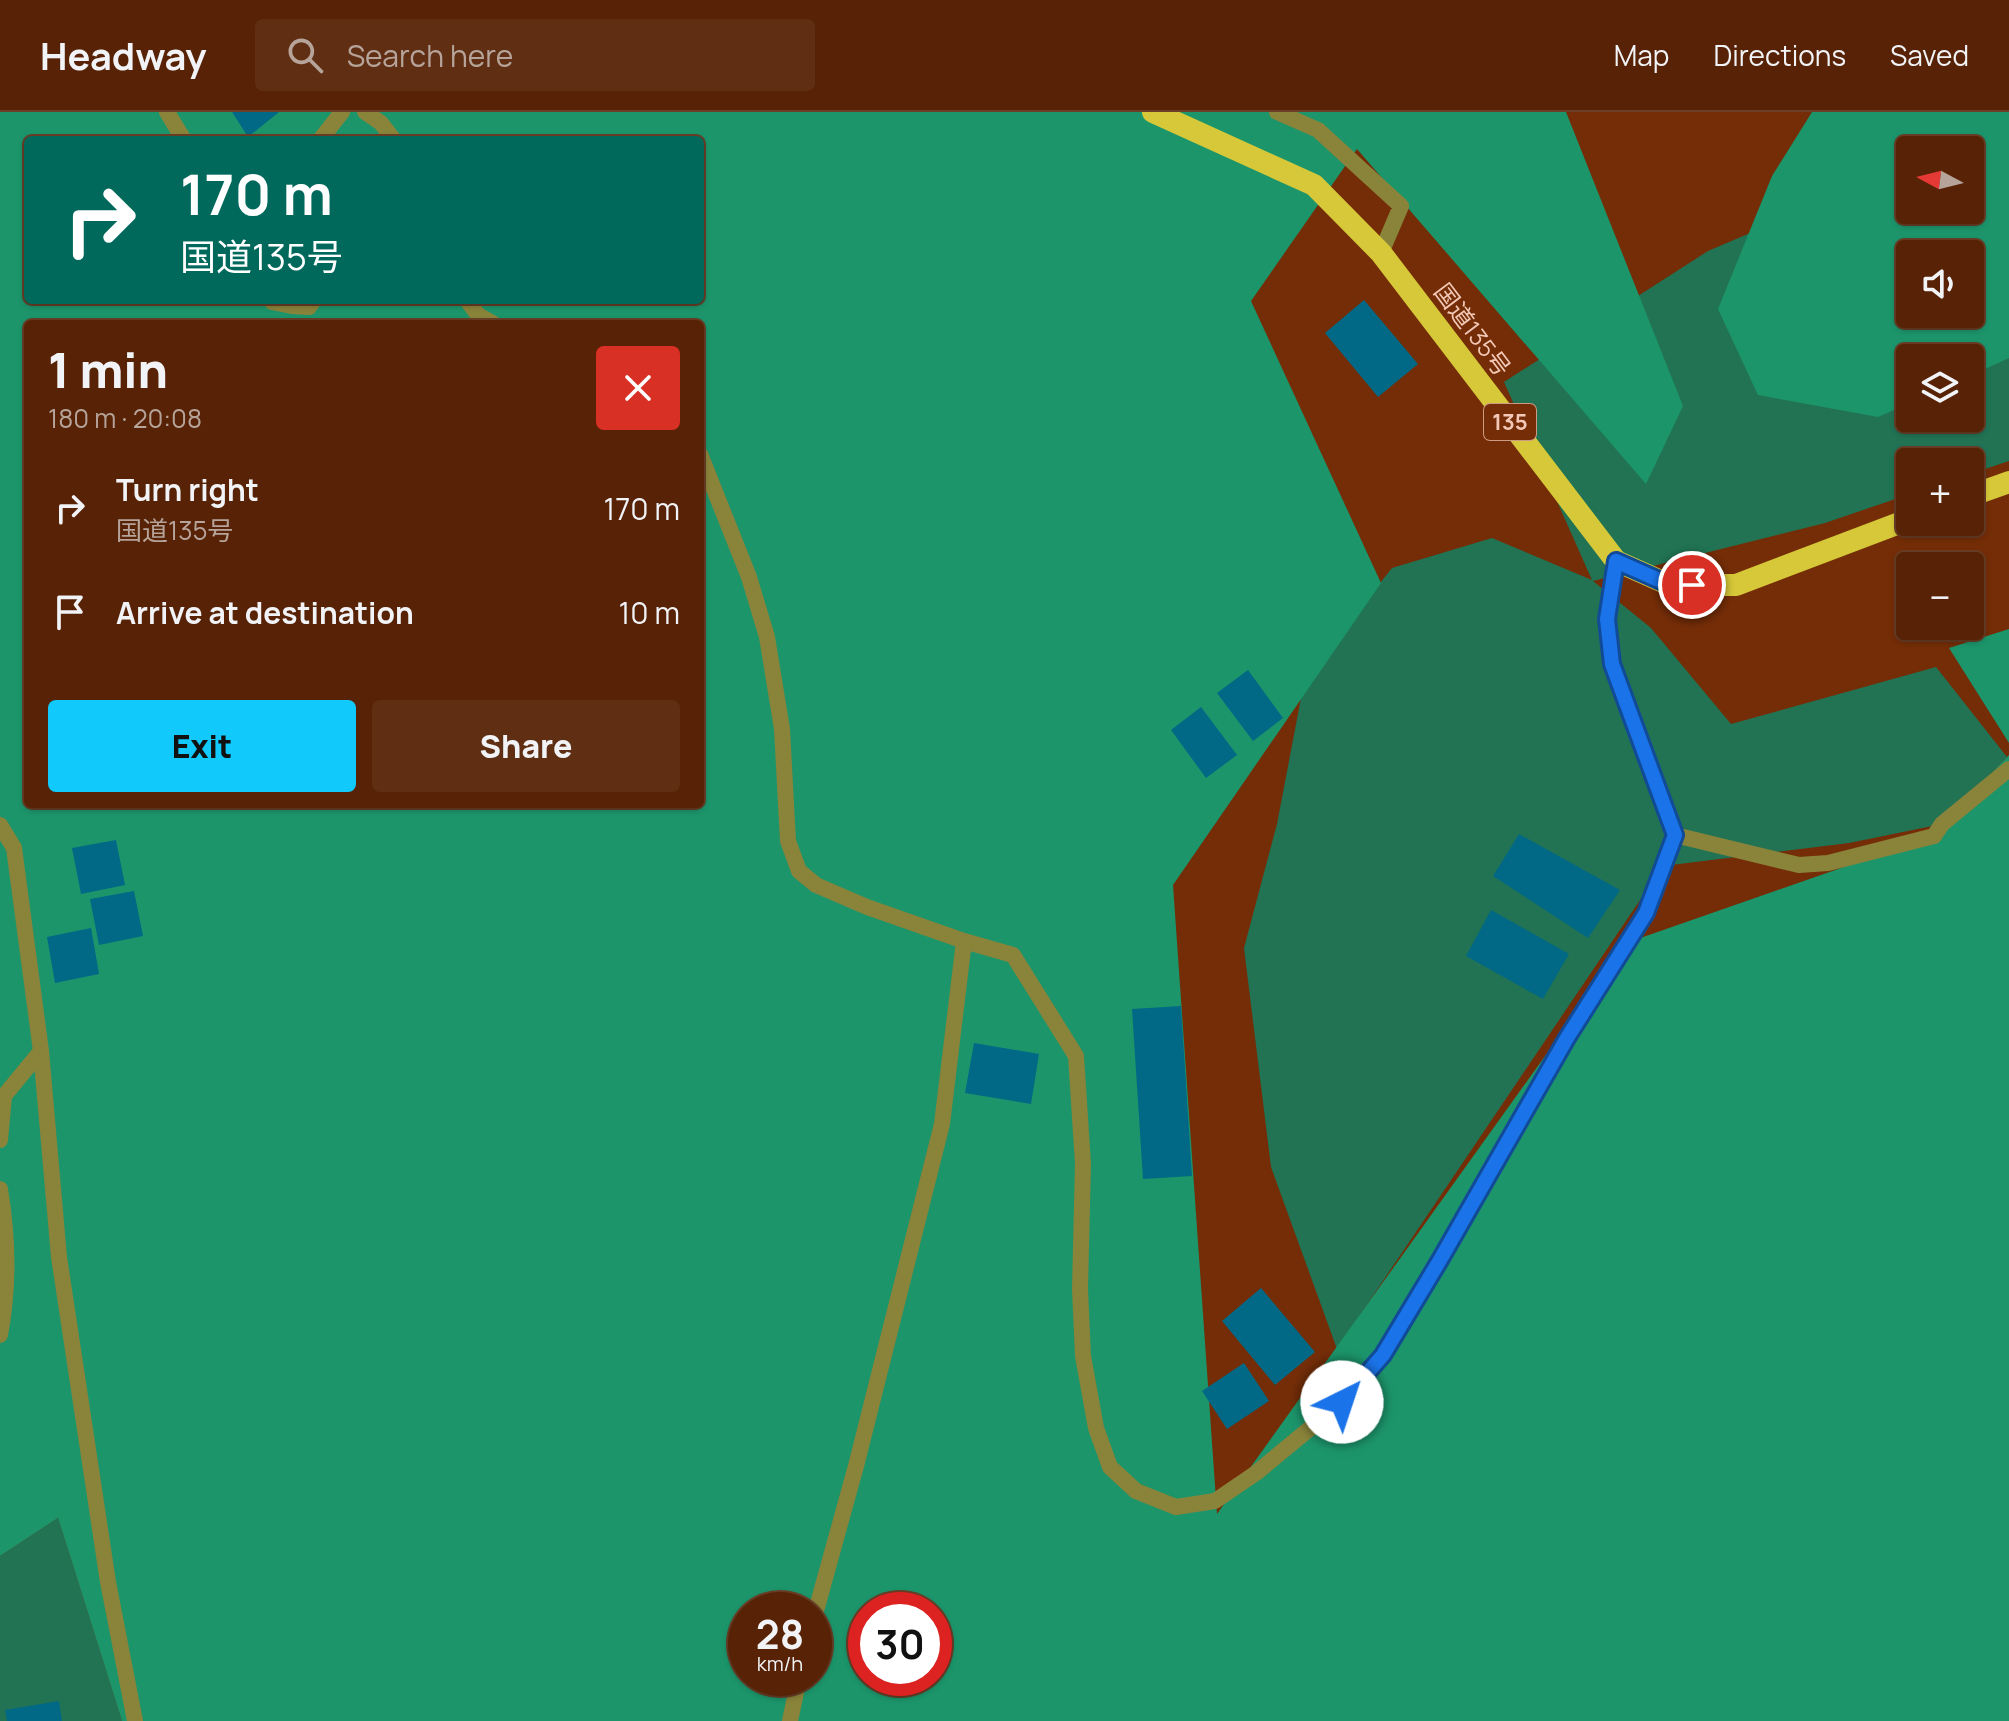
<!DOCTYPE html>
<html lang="en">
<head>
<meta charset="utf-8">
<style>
	:root { --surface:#572205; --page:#602f13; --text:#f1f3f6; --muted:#b6a49a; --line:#6d3f27; --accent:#11cafb }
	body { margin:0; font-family:Manrope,"Noto Sans JP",sans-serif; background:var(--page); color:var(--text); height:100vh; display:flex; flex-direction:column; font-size:30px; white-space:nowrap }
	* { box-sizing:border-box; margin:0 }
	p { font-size:26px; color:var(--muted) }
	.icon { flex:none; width:44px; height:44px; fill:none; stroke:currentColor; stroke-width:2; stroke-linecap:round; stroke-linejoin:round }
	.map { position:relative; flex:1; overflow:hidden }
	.side { position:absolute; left:24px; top:208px; width:680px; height:488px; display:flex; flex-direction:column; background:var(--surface); border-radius:8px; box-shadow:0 2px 6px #0004,0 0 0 2px var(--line) }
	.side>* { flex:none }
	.hud { position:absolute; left:24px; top:24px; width:680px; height:168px; border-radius:8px; box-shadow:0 2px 6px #0004,0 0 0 2px var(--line); background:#00695c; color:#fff; overflow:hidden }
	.needle { width:52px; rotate:277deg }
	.buttons { position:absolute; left:1896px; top:24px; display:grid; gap:16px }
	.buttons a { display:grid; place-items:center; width:88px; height:88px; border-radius:8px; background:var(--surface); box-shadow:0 2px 6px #0004,0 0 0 2px var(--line); font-size:40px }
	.speed { position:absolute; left:728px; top:1480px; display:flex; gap:16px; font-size:40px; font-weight:700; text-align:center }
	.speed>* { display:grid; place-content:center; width:104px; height:104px; border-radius:50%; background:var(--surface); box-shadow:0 2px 6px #0004,0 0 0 2px var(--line); line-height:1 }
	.speed small { font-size:20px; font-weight:400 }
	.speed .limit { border:12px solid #d22; background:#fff; color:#111 }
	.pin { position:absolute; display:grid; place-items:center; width:68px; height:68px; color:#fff; margin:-34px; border:4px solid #fff; border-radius:50%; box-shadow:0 2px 8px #0007 }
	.me { position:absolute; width:88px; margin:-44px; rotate:41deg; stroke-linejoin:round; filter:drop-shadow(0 0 6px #0008) }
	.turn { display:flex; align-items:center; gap:28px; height:168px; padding:0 24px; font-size:36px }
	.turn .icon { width:104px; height:104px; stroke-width:2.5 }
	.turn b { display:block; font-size:56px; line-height:68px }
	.round { display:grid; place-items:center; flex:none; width:84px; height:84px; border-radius:8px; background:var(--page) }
	.headline { display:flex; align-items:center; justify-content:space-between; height:136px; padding:0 24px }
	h1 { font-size:48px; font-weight:800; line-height:60px }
	.primary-button { display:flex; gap:16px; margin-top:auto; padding:16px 24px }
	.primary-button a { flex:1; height:92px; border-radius:8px; background:var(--accent); color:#111; font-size:32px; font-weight:800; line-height:92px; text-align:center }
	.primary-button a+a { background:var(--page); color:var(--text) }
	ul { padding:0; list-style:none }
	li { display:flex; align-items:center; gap:24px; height:104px; padding:0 24px }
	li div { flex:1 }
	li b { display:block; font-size:30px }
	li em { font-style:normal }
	header { display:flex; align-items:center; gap:48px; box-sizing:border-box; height:112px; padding:0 40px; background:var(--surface); border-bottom:2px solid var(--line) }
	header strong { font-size:38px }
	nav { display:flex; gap:44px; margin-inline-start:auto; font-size:28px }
	.search { width:560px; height:72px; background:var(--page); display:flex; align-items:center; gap:20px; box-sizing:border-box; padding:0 28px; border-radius:8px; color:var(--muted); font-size:30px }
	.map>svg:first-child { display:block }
	.green { fill:#217354; fill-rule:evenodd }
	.forest { fill:#1c956b; fill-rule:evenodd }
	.building { fill:#016985 }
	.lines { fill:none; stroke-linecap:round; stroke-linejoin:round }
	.minor { stroke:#8a833a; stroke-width:16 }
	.tertiary { stroke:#8a833a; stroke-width:16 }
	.trunk { stroke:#d6c838; stroke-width:22 }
	.route-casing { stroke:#114b97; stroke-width:20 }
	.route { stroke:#1a73e8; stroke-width:14 }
	.labels { text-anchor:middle; stroke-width:8; stroke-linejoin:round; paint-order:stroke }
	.shield { fill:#742d07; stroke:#cd9a82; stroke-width:2 }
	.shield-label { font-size:22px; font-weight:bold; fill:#f3c8b6 }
	.street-label { font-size:24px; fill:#f3c8b6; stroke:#742d07 }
</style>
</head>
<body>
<header>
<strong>Headway</strong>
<div class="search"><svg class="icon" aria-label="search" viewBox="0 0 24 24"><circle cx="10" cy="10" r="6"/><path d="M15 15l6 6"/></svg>Search here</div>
<nav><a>Map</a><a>Directions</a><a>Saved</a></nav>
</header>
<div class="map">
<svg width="2009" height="1609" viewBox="0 0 2009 1609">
	<rect width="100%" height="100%" fill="#742d07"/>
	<!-- green -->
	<path class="green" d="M2009,11V349L1970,362V350H1910V382L1825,411L1593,469L1651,516L1731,612L1936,555L2007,645L1942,712L1849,731L1663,754L1337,1237L1271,1055L1244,836L1277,712L1305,565L1392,456L1492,426L1592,468L1504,270L1708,139L1910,53V98H1970V38ZM1910,142H1970V202H1910ZM1910,246H1970V306H1910Z
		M58,1406L122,1609H0V1444Z"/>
	<!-- forest -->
	<path class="forest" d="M0,0H1566L1683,294L1646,372L1357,37L1251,189L1381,471L1173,773L1217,1402L1626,831L1930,725L2009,643V1609H122L58,1406L0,1444ZM28,28H700V188H28ZM28,212H700V692H28ZM746,1498H814V1566H746ZM866,1498H934V1566H866Z
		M1812,0H2009V246L1970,264V246H1910V291L1878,305L1758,283L1718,197L1772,64ZM1910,38H1970V98H1910ZM1910,142H1970V202H1910Z
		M2009,517V631L1949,536Z"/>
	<!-- building -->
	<path class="building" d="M232,0H279L248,25Z
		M1364,188L1418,252L1378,285L1325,221Z
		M1248,558L1283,606L1253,629L1217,581Z
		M1201,595L1237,643L1206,666L1171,618Z
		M1519,722L1620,778L1588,826L1493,764Z
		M116,728L125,773L81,782L72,736Z
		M134,779L143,824L99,833L90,787Z
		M1491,798L1569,842L1543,887L1466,844Z
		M91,816L99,862L55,871L47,825Z
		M1181,894L1192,1064L1143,1067L1132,897Z
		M974,931L1039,942L1031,992L965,981Z
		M1261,1176L1315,1240L1275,1273L1222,1209Z
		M1244,1251L1269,1289L1227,1317L1202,1279Z
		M59,1589L62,1609H7L5,1598Z"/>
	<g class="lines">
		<!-- minor -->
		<path class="minor" d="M167,0L184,28
			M365,0L381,11L394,28
			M1277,0L1318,18L1401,94L1381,141
			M320,28L342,0
			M271,188L272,190L292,194L309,195L314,188
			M467,188L478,203L494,212
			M700,342L749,465L767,525L782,617L788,729L799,759L816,773L867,795L964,829L1013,843L1076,944L1083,1052L1080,1177L1083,1244L1096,1316L1110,1355L1136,1379L1176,1395L1215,1389L1256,1361L1342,1290L1383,1243L1440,1148L1567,926L1646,801L1675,723L1612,552L1607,507L1616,449
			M1675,723L1799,753L1828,751L1934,724L1942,712L2009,657
			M0,1028L4,984L41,939
			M0,1077C8,1125 9,1175 0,1223
			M814,1506L856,1354L942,1012L964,829
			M790,1609L799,1566"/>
		<!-- tertiary -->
		<path class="tertiary" d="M0,713L14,736L41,939L59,1145L108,1470L135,1609"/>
		<!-- trunk -->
		<path class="trunk" d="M1153,0L1314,73L1381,141L1616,449L1670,473H1736L1910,407
			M1970,384L2009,370"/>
	</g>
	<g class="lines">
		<!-- route casing -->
		<g class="route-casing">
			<path id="route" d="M1342,1290L1383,1243L1440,1148L1567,926L1646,801L1675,723L1612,552L1607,507L1616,449L1670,473H1692"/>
		</g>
		<!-- route -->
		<use href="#route" class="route"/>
	</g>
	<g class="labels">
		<!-- shield labels -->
		<rect class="shield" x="1484" y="292" width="52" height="36" rx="6"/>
		<g class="shield-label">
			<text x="1510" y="318">135</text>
		</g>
		<!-- street labels -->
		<g class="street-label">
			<text transform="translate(1472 218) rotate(53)" y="8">国道135号</text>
		</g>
	</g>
</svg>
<div class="buttons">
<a><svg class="needle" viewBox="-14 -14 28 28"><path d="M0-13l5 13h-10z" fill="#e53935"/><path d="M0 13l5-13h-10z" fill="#b6a49a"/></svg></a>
<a><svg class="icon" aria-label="sound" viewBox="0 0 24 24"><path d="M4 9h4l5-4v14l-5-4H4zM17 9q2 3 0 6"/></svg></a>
<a><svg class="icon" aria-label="layers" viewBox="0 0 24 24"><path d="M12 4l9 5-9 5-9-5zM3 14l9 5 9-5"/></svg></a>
<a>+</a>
<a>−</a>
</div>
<div class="speed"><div>28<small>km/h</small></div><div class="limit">30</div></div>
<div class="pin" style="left:1692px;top:473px;background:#d93025"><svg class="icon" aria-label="arrive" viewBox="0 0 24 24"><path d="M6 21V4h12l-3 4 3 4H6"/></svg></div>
<svg class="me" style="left:1342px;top:1290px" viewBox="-20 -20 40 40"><circle r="19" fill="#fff"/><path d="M0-13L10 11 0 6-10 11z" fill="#1a73e8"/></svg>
<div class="hud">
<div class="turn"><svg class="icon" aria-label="right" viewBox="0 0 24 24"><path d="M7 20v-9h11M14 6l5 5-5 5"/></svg><div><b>170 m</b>国道135号</div></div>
</div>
<section class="side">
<div class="headline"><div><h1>1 min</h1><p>180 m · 20:08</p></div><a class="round" style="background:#d93025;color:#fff"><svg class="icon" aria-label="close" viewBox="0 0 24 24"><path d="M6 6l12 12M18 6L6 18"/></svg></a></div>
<ul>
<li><svg class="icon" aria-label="right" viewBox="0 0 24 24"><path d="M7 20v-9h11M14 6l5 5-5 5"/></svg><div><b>Turn right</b><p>国道135号</p></div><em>170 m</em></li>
<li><svg class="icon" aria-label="arrive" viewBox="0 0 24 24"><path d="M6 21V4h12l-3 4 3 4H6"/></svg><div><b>Arrive at destination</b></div><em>10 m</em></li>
</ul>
<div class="primary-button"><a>Exit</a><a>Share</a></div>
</section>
</div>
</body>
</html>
